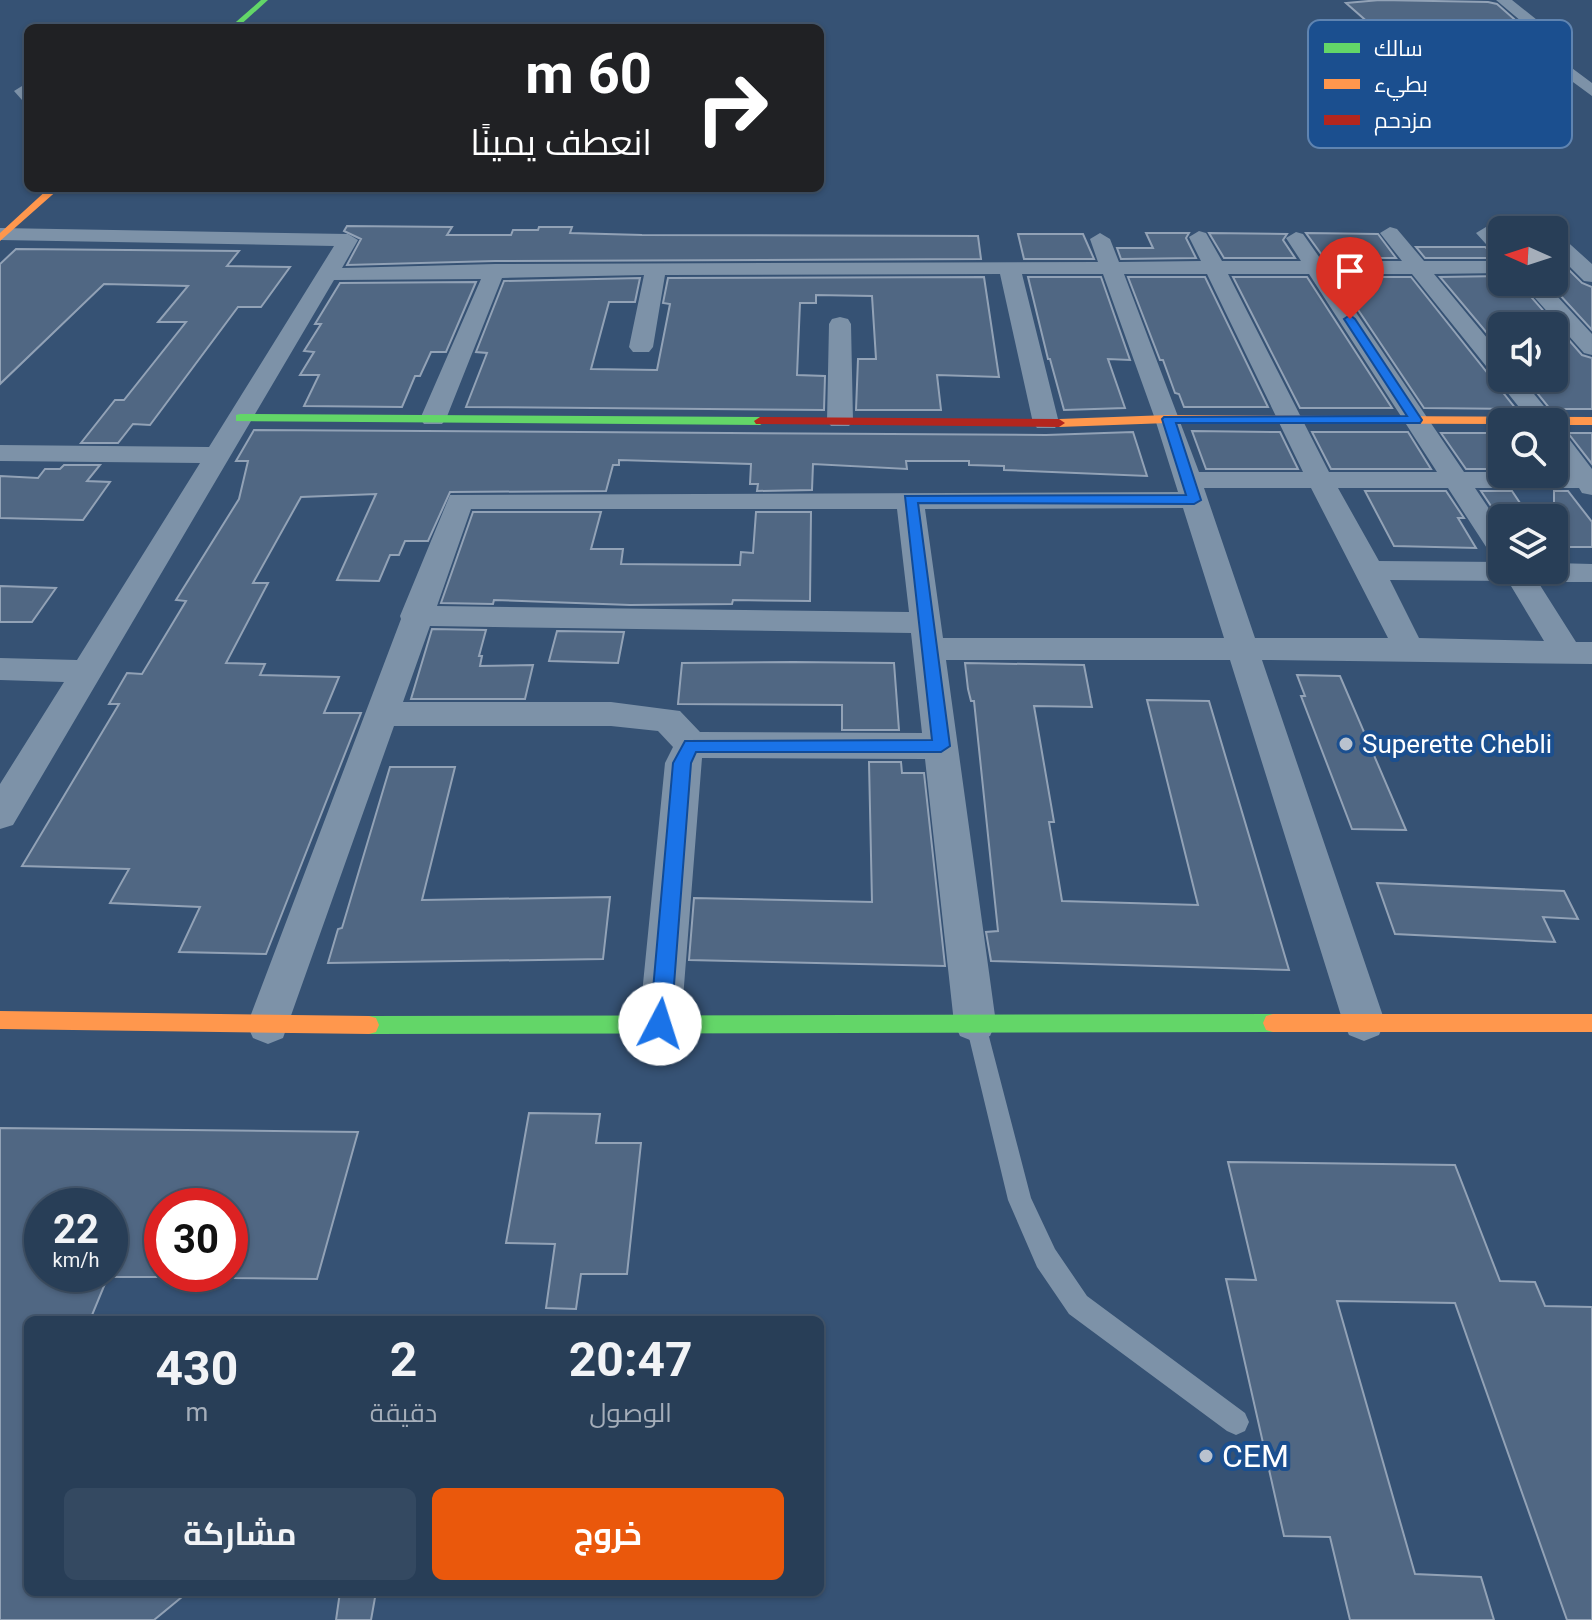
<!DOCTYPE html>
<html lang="ar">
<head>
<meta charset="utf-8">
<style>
	:root { --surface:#283e57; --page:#344961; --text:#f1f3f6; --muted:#a5aeba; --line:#44576d; --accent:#ea580c }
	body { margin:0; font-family:Roboto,Cairo,sans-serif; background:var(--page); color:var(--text); direction:rtl; height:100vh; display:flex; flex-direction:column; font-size:30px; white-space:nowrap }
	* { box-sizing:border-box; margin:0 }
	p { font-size:26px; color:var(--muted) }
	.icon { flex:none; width:44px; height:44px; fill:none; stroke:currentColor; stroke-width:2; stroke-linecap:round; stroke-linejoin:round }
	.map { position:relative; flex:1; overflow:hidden; direction:ltr }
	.details { position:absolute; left:24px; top:1316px; width:800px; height:280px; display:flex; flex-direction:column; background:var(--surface); border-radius:12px; box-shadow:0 2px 6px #0004,0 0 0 2px var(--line); direction:rtl }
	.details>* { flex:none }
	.hud { position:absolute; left:24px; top:24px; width:800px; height:168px; border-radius:12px; box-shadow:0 2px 6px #0004,0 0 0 2px var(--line); direction:rtl; background:#202124; color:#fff; overflow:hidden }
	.needle { width:52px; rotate:273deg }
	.buttons { position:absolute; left:1488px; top:216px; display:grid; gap:16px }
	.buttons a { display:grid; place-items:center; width:80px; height:80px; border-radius:12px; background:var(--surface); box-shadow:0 2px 6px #0004,0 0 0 2px var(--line); font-size:40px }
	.speed { position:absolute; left:24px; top:1188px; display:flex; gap:16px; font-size:40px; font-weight:700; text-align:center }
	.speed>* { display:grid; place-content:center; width:104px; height:104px; border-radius:50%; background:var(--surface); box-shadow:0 2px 6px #0004,0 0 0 2px var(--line); line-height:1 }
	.speed small { font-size:20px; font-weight:400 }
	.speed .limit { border:12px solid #d22; background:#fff; color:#111 }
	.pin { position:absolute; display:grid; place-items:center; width:68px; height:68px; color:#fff; margin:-82px -34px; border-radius:50% 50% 50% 0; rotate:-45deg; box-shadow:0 0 8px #0007 }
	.pin .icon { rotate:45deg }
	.me { position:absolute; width:88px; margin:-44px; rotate:5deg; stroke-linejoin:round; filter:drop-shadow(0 0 6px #0008) }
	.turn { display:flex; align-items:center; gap:28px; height:168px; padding:0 40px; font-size:36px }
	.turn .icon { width:104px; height:104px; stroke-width:2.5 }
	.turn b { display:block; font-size:56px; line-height:68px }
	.eta { display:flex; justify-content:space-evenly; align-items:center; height:136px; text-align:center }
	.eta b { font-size:48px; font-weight:700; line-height:56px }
	.primary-button { display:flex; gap:16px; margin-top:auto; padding:16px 40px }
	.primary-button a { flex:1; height:92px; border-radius:12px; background:var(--accent); color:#fff; font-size:32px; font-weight:700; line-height:92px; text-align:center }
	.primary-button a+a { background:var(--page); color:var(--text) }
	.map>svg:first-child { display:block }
	.building { fill:#506783; stroke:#92a2b6; stroke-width:2 }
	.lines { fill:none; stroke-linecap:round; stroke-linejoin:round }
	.lane { fill:#7d92a8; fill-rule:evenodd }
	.street { fill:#7d92a8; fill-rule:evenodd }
	.fast { fill:#63d668; fill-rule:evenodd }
	.slow { fill:#ff974d; fill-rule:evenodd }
	.jam { fill:#b3261e; fill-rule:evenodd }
	.route { fill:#1a73e8; stroke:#114b97; stroke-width:2 }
	.poi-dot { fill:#b9c2ce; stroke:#1b4f8f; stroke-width:3 }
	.labels { text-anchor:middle; stroke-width:8; stroke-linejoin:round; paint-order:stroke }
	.poi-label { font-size:26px; fill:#fff; stroke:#1b4f8f; text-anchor:start }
	.near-poi-label { font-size:32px; fill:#fff; stroke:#1b4f8f; text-anchor:start }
	.key { fill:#1b4f8f; stroke:#5f84b1; stroke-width:2 }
	.key-label { font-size:22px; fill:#fff }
</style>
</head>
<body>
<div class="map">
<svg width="1592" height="1620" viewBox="0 0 1592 1620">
	<rect width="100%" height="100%" fill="#365274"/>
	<!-- building -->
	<path class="building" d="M1380,0L1488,2L1497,4L1530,33L1522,46L1387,39L1346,3Z
		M347,226L452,227L447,235H511L513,230H538L539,227H572L570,233L642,235L978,236L981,259L495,261L347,265L361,239L344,231Z
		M1146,233H1189L1186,238L1196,258L1121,259L1117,248H1153Z
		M1209,233L1287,234L1283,240L1295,258H1224Z
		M1306,233L1378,234L1396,258H1324Z
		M1018,234H1083L1094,259H1024Z
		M1416,247H1485L1498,258H1425Z
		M16,249L239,251L227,266L290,267L261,307H238L150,425L133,424L118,443H81L115,400H124L186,322H158L188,286L104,284L0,384V264Z
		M1554,255L1582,283L1592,287V330L1548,282H1554Z
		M1502,276V282H1518L1582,355L1592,358V409H1550L1525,378H1554V326H1502V351L1440,277Z
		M984,277L999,377L937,375L941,410H856L858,359H876L872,296L816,295V303H800L797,375L825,376L824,410L466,407L487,353L476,352L504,281L640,278L635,302H609L591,369L657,370L670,304L663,303L668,278Z
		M1028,277H1101L1130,360L1108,359L1125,408L1064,410L1050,359H1048Z
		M1128,277H1205L1268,407H1184L1179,394L1175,393L1163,360H1160Z
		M1233,277H1307L1392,408H1300Z
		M1336,277H1411L1516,409L1424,408Z
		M476,282L446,352H431L420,376H415L402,407L304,406L319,375H300L314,352L304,351L321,324H315L340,283Z
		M254,430L1046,435L1133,432L1147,476L1004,470V466L969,465V461H906L907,469L813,464L812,490L757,491L758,484H750L751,464L619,460V465H613L606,491L450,492L428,541H405L399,555H390L379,581L337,580L376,494L301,497L253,583H268L226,663L265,664L260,675L339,677L324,713H361L266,954L179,952L200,907L110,903L129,869L22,866L119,704H109L127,673L142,674L186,601L176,600L239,499L248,461H236Z
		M1192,431L1280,432L1298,469H1206Z
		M1312,432H1408L1431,469H1331Z
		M1441,433H1502V469H1466Z
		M1568,433H1592V464Z
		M64,465H100L87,481L110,482L83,520L0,518V476L38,478L45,469H60Z
		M1365,491H1446L1464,518H1458L1476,548L1394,546Z
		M1481,491H1512L1530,518H1499Z
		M1554,491H1568L1592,522V547H1554Z
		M473,512H601L591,549H623L621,564L740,565L741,552L753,553L756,512H811L810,601L733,600L732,604L630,605L494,600L493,604L441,603Z
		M0,586L56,588L32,622H0Z
		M432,629L486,630L479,656H482L480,666L533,665L525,699H411Z
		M557,631L624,632L618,663L549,661Z
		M793,662L894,663L899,730H842V705L678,704L682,663Z
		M965,663L1084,665L1092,707L1034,706L1054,822H1049L1062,901L1198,905L1147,700L1209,701L1289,970L991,961L986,932L998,931L974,701H971L968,689Z
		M1297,675L1340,676L1406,830L1352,829L1301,696H1305Z
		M869,762H901L902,773H924L945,966L689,960L694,898L872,902Z
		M390,767H455L422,900L610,897L603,959L328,963L338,929L342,928Z
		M1377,883L1564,891L1578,919L1543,917L1555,942L1395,934Z
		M529,1113L600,1114L596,1143H641L627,1274H581L576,1309L546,1308L555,1244L506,1243Z
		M0,1128L358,1132L317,1279L230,1278V1206H162V1277H110V1206H42V1274H109L90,1320H28V1592H188L154,1620H0Z
		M1228,1162L1455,1165L1500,1281L1535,1282L1545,1306L1592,1307V1620H1567L1455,1303L1337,1301L1415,1574L1481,1577L1494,1620H1350L1330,1537L1284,1536L1226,1279L1256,1280Z
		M340,1592H376L371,1620H336Z"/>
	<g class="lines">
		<!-- lane -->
		<path class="lane" d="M976,1016L983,1018L986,1025L1031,1198L1055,1249L1087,1296L1245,1413L1249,1422L1245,1431L1236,1435L1227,1431L1069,1314L1037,1267L1008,1200L966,1025L969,1018Z"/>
		<!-- street -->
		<path class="street" d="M1496,0H1512L1547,28L1549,31L1541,45L1592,83V96L1528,49L1525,46L1534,32Z
			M22,86L28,88V102L22,100L14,91Z
			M1390,227L1397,229L1424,261H1502V273L1434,274L1502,356V378H1521L1557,422L1554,426V422H1531L1412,274H1330L1464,472H1567L1554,454V428L1563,431L1592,469V495L1582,493L1579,488H1475L1502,528V559L1492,556L1448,488H1338L1379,561L1502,562V570H1554V563L1592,564V582H1538L1576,642H1592V664L1262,660L1385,1022L1379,1035L1364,1041L1349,1035L1343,1022L1230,660H946L996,1023L990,1036L975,1042L960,1036L954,1023L925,759L702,758L681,1024L675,1037L660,1043L645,1037L639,1024L665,763L673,747L658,731L611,726H394L283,1038L268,1044L253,1038L247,1025L401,619L400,616L450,495L1178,492L1155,419L1103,274H1022L1059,423L1055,428H1037L1033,423L1000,274L665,275L653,347L649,352H633L629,347L644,275L502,278L446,419L442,424H424L420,419L481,279L334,280L13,825L0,829V784L64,682L0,680V658L77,660L200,463L0,461V445L209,447L334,246L0,240V228L348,234L358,240L342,268L495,264L1098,262L1090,239L1100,233L1110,239L1119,262L1201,261L1189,237L1199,231L1206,233L1222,261H1301L1286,238L1296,232L1303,234L1322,261H1402L1380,233ZM1124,274H1207L1303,472H1199ZM1228,274H1309L1437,472H1329ZM1204,488H1311L1388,638H1255ZM1183,508L1224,638H943L925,509ZM471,509H897L909,612L437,606ZM1390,580L1508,581L1544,641L1419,638ZM430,626L911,633L922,733L700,732L680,711L611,702H403Z
			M1486,227L1493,229L1502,238V256L1495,254L1476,233Z
			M1554,234L1561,236L1592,264V282L1584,281L1554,251Z
			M1521,282H1544L1592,334V355L1584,353Z
			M840,317L848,319L851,324L853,421L849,426H831L827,421L829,324L832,319Z"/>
		<!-- fast -->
		<path class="fast" d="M261,0H268L237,28H229Z
			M240,414L760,417L766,421L760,425L236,421V415Z
			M1273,1014L1280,1016L1283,1023L1280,1030L1273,1032L369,1034L362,1032L359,1025L362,1018L369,1016Z"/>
		<!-- slow -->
		<path class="slow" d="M49,188H60L0,241V233Z
			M1168,415L1592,417V425H1554V422H1502V424L1168,423L1059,427L1053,423L1059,419Z
			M0,1011L369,1016L376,1018L379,1025L376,1032L369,1034L0,1029Z
			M1273,1014H1592V1032H1273L1266,1030L1263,1023L1266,1016Z"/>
		<!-- jam -->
		<path class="jam" d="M760,417L1059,419L1065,423L1059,427L756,424L754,421Z"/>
	</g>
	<!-- route -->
	<path class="route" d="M1350,315L1355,319L1422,420L1420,423H1176L1201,500L1194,504L918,503L950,746L941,752H696L691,763L671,1024L668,1031L660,1034L653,1031L650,1024L673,763L685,741L932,740L905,496L1186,495L1162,419L1164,417L1407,416L1344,319Z"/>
	<!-- markers -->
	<g class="poi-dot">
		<circle cx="1346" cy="744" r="8"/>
		<circle cx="1206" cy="1456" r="8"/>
	</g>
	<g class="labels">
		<!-- poi labels -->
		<g class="poi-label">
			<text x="1362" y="753">Superette Chebli</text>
		</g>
		<!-- near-poi labels -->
		<g class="near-poi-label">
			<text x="1222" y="1467">CEM</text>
		</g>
	</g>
	<!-- legend -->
	<rect x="1308" y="20" width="264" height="128" rx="12" class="key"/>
	<rect x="1324" y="43" width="36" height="10" fill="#63d668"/>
	<rect x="1324" y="79" width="36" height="10" fill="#ff974d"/>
	<rect x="1324" y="115" width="36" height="10" fill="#b3261e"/>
	<g class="key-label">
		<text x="1374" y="56">سالك</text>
		<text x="1374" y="92">بطيء</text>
		<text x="1374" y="128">مزدحم</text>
	</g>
</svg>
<div class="buttons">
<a><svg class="needle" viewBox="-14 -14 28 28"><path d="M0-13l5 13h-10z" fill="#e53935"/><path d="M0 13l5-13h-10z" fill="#a5aeba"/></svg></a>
<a><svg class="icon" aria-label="sound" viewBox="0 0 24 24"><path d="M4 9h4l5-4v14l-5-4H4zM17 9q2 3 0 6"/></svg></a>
<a><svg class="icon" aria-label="search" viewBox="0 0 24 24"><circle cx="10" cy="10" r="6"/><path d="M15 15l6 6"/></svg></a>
<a><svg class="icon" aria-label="layers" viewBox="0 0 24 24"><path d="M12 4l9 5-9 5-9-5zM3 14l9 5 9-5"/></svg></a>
</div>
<div class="speed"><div>22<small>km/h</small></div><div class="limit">30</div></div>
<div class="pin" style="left:1350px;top:319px;background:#d93025"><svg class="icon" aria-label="arrive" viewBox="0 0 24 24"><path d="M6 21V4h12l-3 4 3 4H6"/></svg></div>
<svg class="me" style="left:660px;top:1024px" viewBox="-20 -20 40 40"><circle r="19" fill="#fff"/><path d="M0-13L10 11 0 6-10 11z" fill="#1a73e8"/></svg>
<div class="hud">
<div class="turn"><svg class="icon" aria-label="right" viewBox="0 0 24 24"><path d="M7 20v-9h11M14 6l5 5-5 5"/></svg><div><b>60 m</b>انعطف يمينًا</div></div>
</div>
<section class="details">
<div class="eta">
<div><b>20:47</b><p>الوصول</p></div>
<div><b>2</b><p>دقيقة</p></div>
<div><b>430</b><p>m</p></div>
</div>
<div class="primary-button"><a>خروج</a><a>مشاركة</a></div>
</section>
</div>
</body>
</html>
